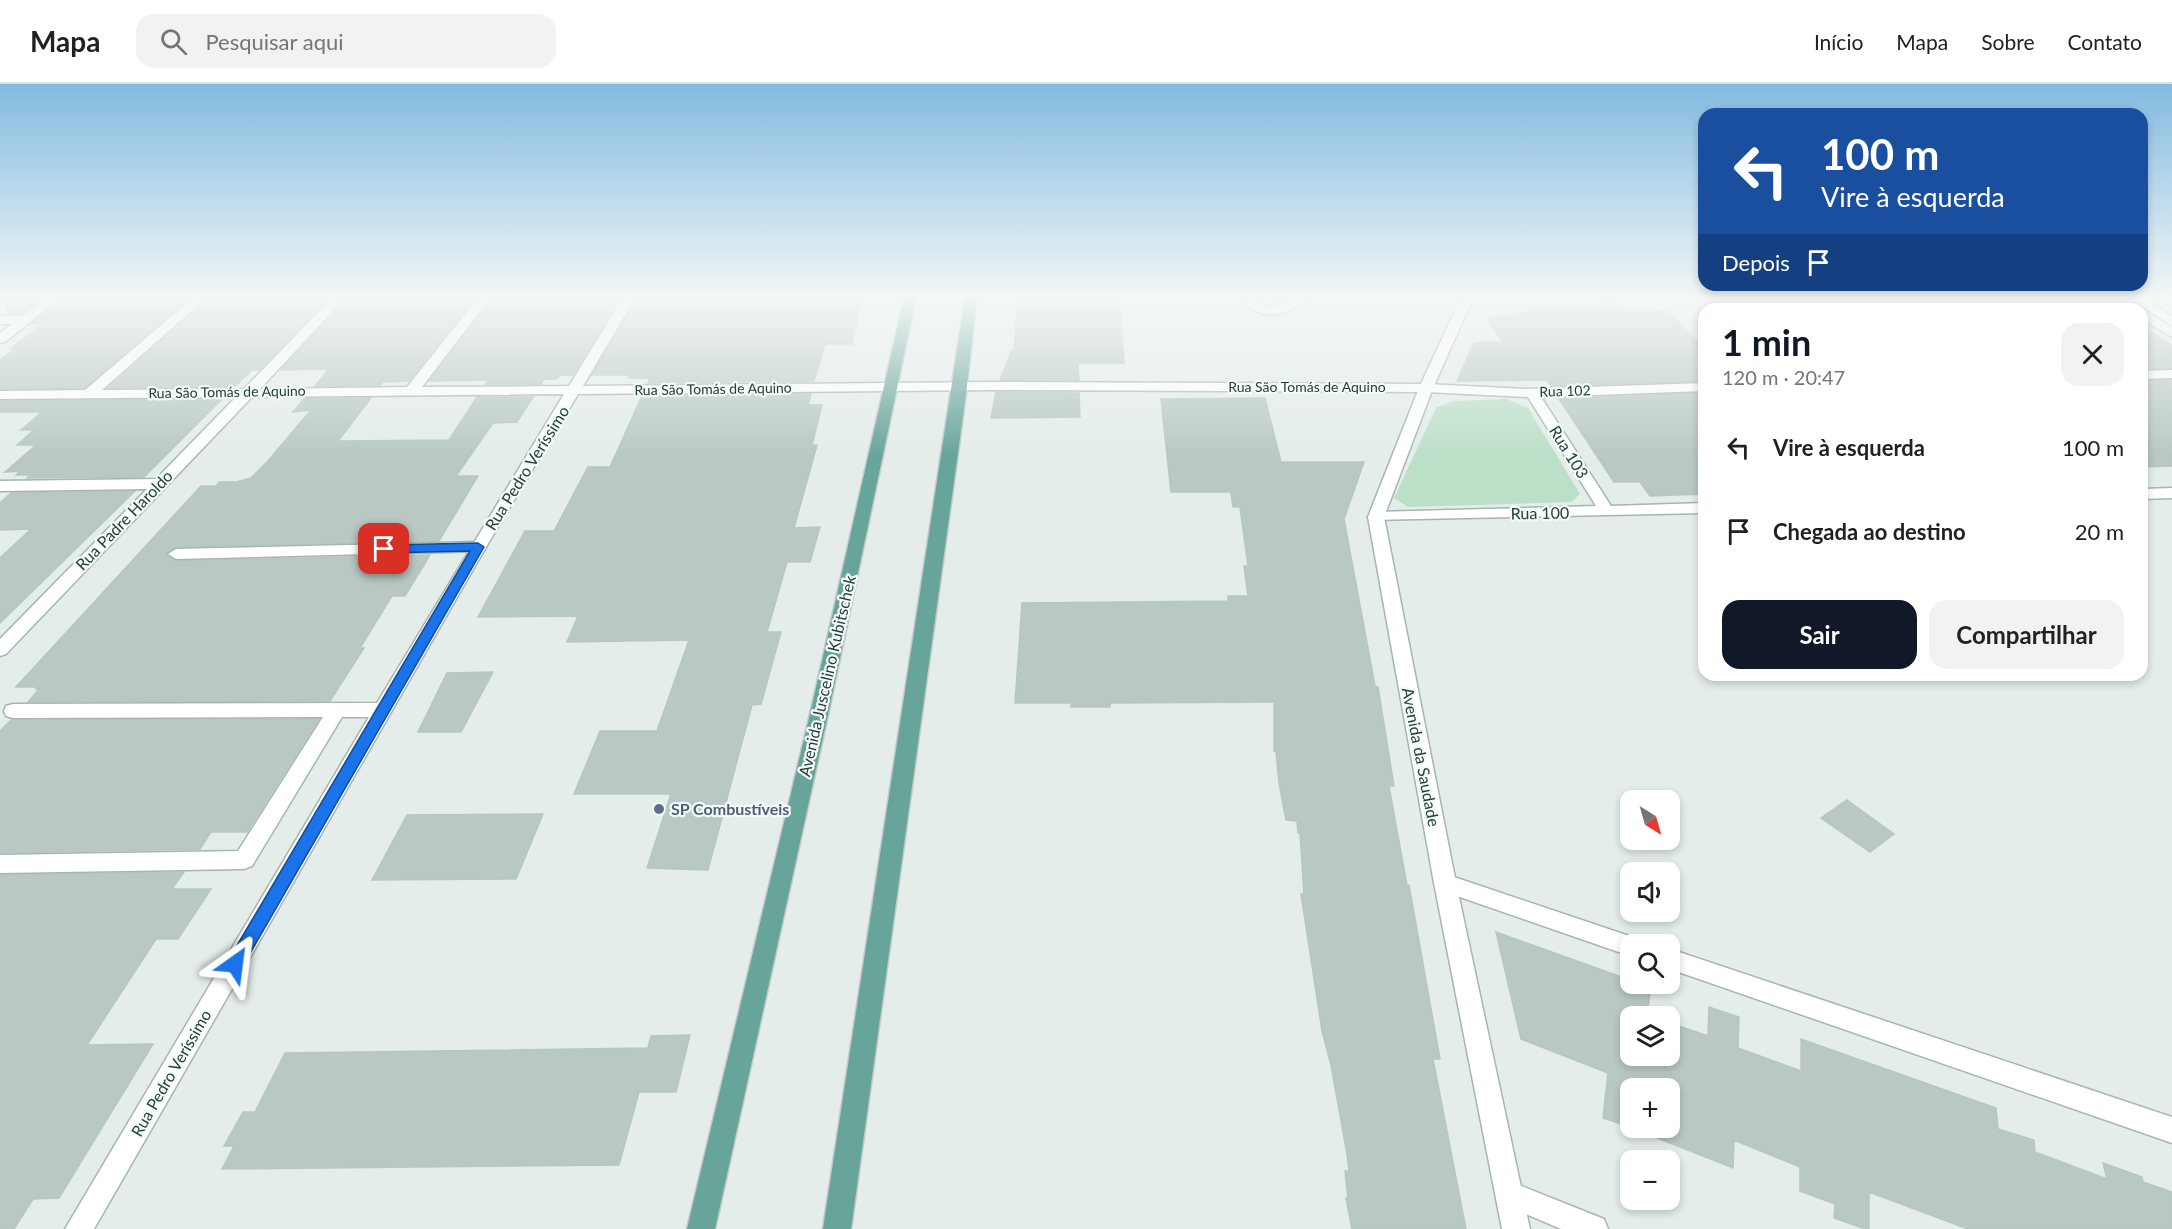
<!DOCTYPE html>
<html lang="pt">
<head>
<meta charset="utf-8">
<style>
	:root { --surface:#fff; --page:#f2f2f2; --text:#202124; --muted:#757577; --line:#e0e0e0; --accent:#111827 }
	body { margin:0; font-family:Lato,sans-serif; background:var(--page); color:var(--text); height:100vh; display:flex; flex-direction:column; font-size:22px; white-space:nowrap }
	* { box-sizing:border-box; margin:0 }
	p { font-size:20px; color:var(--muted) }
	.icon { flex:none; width:33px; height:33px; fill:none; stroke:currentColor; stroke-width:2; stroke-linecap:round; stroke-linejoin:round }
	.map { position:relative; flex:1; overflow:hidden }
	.details { position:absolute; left:1698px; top:219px; width:450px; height:378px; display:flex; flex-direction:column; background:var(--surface); border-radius:18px; box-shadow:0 3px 9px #0003 }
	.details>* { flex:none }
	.guide { position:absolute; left:1698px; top:24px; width:450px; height:183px; border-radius:18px; box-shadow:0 3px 9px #0003; background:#1a4fa0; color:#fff; overflow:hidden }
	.needle { width:39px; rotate:143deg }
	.buttons { position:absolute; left:1620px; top:706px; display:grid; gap:12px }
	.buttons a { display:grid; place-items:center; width:60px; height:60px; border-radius:12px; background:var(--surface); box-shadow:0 3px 9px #0003; font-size:30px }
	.pin { position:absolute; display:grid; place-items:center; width:51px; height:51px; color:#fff; margin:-26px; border-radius:12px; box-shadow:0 3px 9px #0006 }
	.me { position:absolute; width:66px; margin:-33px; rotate:31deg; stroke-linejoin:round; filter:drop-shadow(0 0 4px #0008) }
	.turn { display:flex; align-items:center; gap:21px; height:126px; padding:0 24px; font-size:27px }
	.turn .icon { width:78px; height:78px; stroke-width:2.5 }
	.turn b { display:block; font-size:42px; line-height:51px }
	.then { display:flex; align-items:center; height:57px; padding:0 24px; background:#0003; gap:12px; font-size:22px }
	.round { display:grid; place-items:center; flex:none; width:63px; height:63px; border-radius:18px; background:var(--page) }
	.summary { display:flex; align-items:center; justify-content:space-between; height:102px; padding:0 24px }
	h1 { font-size:36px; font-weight:700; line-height:45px; color:var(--accent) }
	.primary-button { display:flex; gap:12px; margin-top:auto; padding:12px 24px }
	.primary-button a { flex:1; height:69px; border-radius:18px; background:var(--accent); color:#fff; font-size:24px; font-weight:700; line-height:69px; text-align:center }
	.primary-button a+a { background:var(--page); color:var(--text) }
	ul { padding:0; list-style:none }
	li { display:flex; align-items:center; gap:18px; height:84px; padding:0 24px }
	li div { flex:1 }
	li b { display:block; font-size:22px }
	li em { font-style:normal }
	header { display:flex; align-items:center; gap:36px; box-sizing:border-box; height:84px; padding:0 30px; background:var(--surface); border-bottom:2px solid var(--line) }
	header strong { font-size:28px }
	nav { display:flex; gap:33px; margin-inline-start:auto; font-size:21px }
	.search { width:420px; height:54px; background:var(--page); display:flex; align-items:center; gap:15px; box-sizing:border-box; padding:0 21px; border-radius:18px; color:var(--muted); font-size:22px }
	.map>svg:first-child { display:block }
	.green { fill:#bcdfc8 }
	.building { fill:#b9c8c3; stroke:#b6c7c1; stroke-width:1.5 }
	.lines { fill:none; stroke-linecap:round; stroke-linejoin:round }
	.service-casing { stroke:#a6b5b2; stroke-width:3 }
	.pedestrian-casing { stroke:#a6b5b2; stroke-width:3 }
	.minor-casing { stroke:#a6b5b2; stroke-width:3 }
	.tertiary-casing { stroke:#a6b5b2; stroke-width:3 }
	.primary-casing { stroke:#c1c9c8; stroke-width:3 }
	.service { fill:#fff; fill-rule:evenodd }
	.pedestrian { fill:#fff; fill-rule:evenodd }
	.minor { fill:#fff; fill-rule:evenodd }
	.tertiary { fill:#fff; fill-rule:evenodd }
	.primary { fill:#67a499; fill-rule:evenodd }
	.route { fill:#1a73e8; stroke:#114b97; stroke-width:1.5 }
	.service-dot { fill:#5c6f8a; stroke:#f4faf7; stroke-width:2 }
	.labels { text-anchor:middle; stroke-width:4.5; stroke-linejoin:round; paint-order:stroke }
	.far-street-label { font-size:14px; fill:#233f3a; stroke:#f4faf7 }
	.street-label { font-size:16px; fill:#233f3a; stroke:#f4faf7 }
	.service-label { font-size:16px; font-weight:bold; fill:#4e5e75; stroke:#f4faf7; text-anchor:start }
</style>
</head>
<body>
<header>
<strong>Mapa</strong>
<div class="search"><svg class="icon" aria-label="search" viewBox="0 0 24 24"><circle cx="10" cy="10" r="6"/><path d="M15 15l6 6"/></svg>Pesquisar aqui</div>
<nav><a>Início</a><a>Mapa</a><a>Sobre</a><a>Contato</a></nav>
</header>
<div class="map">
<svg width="2172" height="1145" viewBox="0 0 2172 1145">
	<rect width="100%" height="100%" fill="#e4edea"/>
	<!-- green -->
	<path class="green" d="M1506,315L1528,324L1580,410L1571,418L1408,423L1394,414L1436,324L1452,317Z"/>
	<!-- building -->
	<path class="building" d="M7,214H42L21,230H7Z
		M62,214H189L84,304L0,305V276L16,265H11L18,259L43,240H32Z
		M208,214H329L259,286H252L234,303L108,304Z
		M347,214H475L409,297L383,298L380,301L315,302L329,285L281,286Z
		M492,214H620L573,291H560L557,295H544L541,300H486L489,296L429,297Z
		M637,214H862L852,260H825L814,297L648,299L650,294H629L631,291H592Z
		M1018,214H1119L1124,279H1078L1079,296H1000L1012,266H1014Z
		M1617,220L1624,228L1668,227L1704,265V297L1551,302L1547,296L1457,297L1474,259L1503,258L1487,235H1492L1490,232L1522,231L1520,228H1531L1527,222Z
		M2142,242L2172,262V284L2142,285Z
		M2172,296V382L2142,383V297Z
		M996,308L1079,309L1080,333L991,334Z
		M1704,309V410L1650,412L1640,398H1614L1559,315Z
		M811,310L808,321H822L812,361H817L794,444L820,443L810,478H787L767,548H781L761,620L752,621L708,786L647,784L671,710H574L600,647H657L689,556L567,558L578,532L478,533L525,447H554L588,383H610L642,312Z
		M477,313H533L517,338L493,339L456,392H478L439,457L176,463L166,469L176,477L430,471L405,512H392L360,564H364L330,617L28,618L39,605H36L38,603H16L201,402H216L219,398H236L251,394L267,378L311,326L293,328L304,315L371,314L338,357L449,356Z
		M1265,314L1281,378H1364L1344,435L1375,602L1378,603L1394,702H1389L1395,736L1407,801H1409L1440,975H1433L1466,1145H1352L1346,1114L1348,1115L1345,1087H1349L1347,1070L1331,981L1322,947L1301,810H1304L1300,749H1298L1297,737L1286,736L1279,699L1276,667H1274V618L1110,619V623H1071V619H1015L1022,519L1228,517V512H1248L1244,482H1248L1240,423H1233L1231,408H1171L1161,315Z
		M222,315L144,393L27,394L31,391H16L20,387L5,388L36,361H17L34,346H21L42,328H0V317Z
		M135,407L0,539V474L31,445L0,446V419L11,409Z
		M493,588L461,648H418L447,589Z
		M319,635L247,748H211L200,765L0,769V647L11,636Z
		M1847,716L1894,750L1870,768L1821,734Z
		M543,730L516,795L372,796L407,731Z
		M184,788L172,805H211L178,855H156L87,961L153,960L59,1114L33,1115L14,1145H0V791Z
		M1496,848L1630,896V900L1651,903L1647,931L1652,933H1630V972H1670V939L1708,952L1709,923L1739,933L1738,964L1801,987V955L1996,1024L1998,1045L2034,1056L2035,1068L2107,1095L2103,1079L2142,1093L2143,1098L2172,1108V1145H1968L1869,1108V1145H1865L1834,1134L1835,1120L1800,1107V1083L1734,1056L1733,1084L1632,1044H1670V1005H1630V1043L1603,1034L1608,989L1521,955Z
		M690,951L676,1008H639L619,1081L222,1085L234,1062H224L243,1028H255L285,969L648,964L651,952Z"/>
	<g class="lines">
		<!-- service casing -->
		<g class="service-casing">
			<path id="service" d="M478,458L486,463L484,467L176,475L168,470L176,465Z"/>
		</g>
		<!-- pedestrian casing -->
		<g class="pedestrian-casing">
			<path id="pedestrian" d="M2129,214H2143L2172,232V242Z"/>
		</g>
		<!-- minor casing -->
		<g class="minor-casing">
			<path id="minor" d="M46,214H60L5,258L0,259V249L12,240H0V232H22Z
				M193,214H206L102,306L244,305L332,214H345L260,305L407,303L478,214H490L422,303L569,302L623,214H635L583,302L991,298L1426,300L1526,305L1704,299V307L1541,313L1611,422L1704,419V429L1370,436L1368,433L1376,428L1596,422L1528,313L1426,308L991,306L578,310L486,463L94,1145H65L369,633H342L252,782L244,785L0,789V771L238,767L323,633L13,634L6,632L4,627L6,622L13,620L377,619L564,310L252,313L6,570L0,572V555L147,405L0,407V397L156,395L236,313L0,315V307L85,306Z
				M1248,214H1260L1259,219L1270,224L1292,214H1308C1293,229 1262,239 1247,220Z
				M2113,214H2127L2141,225H2127Z
				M2142,225L2172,243V253L2142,235Z
				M2172,286V294L2142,295V287Z
				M2172,404V414L2142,415V405Z
				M1445,790L1638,855L1641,861H1630V872L1437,805L1434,799L1437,793Z
				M1670,865L2172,1033V1059L1670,885Z
				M1509,1097L1604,1135L1608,1145H1561L1500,1119L1496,1110L1500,1101Z"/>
		</g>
		<!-- tertiary casing -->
		<g class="tertiary-casing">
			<path id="tertiary" d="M1461,214H1473L1433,304L1384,433L1456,799L1530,1145H1502L1434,799L1368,433L1419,304Z"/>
		</g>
		<!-- primary casing -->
		<g class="primary-casing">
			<path id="primary" d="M904,214H916L829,626L715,1145H687L811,626Z
				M965,214H977L966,310L851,1145H823Z"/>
		</g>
		<!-- service -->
		<use href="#service" class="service"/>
		<!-- pedestrian -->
		<use href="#pedestrian" class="pedestrian"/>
		<!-- minor -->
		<use href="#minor" class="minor"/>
		<!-- tertiary -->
		<use href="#tertiary" class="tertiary"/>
		<!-- primary -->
		<use href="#primary" class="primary"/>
	</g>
	<!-- sky -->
	<linearGradient id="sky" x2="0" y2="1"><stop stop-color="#83bae0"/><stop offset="0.57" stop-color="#f3f7f6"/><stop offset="1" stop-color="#f3f7f6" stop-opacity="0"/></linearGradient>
	<rect width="2172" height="374" fill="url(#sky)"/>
	<!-- route -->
	<path class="route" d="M478,459L484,463L241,885L235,888L229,885L226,880L229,875L470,467L384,469L378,465L384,461Z"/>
	<!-- markers -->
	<circle class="service-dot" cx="659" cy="725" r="6"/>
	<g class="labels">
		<!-- far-street labels -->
		<g class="far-street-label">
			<text x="1307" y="308">Rua São Tomás de Aquino</text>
			<text transform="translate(713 305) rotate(-1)" y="5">Rua São Tomás de Aquino</text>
			<text transform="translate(1565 307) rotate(-2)" y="5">Rua 102</text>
			<text transform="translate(227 308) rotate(-1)" y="5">Rua São Tomás de Aquino</text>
		</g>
		<!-- street labels -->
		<g class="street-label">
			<text transform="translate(1569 368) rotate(58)" y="6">Rua 103</text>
			<text transform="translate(527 384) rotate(-58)" y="6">Rua Pedro Veríssimo</text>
			<text transform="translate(1540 429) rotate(-1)" y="6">Rua 100</text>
			<text transform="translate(124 436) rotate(-46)" y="6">Rua Padre Haroldo</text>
			<text transform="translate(827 592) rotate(-77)" y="6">Avenida Juscelino Kubitschek</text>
			<text transform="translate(1421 673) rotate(79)" y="6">Avenida da Saudade</text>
			<text transform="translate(171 989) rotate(-60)" y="6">Rua Pedro Veríssimo</text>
		</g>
		<!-- service labels -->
		<g class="service-label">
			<text x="671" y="731">SP Combustíveis</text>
		</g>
	</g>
</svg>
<div class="buttons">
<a><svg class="needle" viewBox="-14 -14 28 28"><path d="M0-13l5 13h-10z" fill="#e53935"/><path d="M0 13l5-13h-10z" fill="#757577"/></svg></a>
<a><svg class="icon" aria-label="sound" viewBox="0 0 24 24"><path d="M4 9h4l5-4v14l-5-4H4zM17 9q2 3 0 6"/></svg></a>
<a><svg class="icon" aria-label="search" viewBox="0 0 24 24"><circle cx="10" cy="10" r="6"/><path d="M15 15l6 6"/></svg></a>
<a><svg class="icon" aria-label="layers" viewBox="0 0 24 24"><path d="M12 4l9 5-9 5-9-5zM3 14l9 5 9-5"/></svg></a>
<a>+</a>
<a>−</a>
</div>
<div class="pin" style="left:384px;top:465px;background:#d93025"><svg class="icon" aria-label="arrive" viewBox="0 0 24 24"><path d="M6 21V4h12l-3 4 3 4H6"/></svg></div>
<svg class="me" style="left:235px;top:880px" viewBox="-20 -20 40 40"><path d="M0-17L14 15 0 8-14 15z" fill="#1a73e8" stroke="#fff" stroke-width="4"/></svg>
<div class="guide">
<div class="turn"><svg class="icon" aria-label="left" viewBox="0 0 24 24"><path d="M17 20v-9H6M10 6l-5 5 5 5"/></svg><div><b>100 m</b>Vire à esquerda</div></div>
<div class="then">Depois<svg class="icon" aria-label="arrive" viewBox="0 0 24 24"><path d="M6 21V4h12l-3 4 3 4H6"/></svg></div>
</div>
<section class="details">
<div class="summary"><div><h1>1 min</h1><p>120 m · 20:47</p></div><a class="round"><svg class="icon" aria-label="close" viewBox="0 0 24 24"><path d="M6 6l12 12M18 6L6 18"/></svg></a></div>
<ul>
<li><svg class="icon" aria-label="left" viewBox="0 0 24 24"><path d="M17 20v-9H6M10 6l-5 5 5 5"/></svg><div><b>Vire à esquerda</b></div><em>100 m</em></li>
<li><svg class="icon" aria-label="arrive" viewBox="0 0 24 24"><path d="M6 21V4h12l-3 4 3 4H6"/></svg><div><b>Chegada ao destino</b></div><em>20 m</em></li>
</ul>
<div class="primary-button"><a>Sair</a><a>Compartilhar</a></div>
</section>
</div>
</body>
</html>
